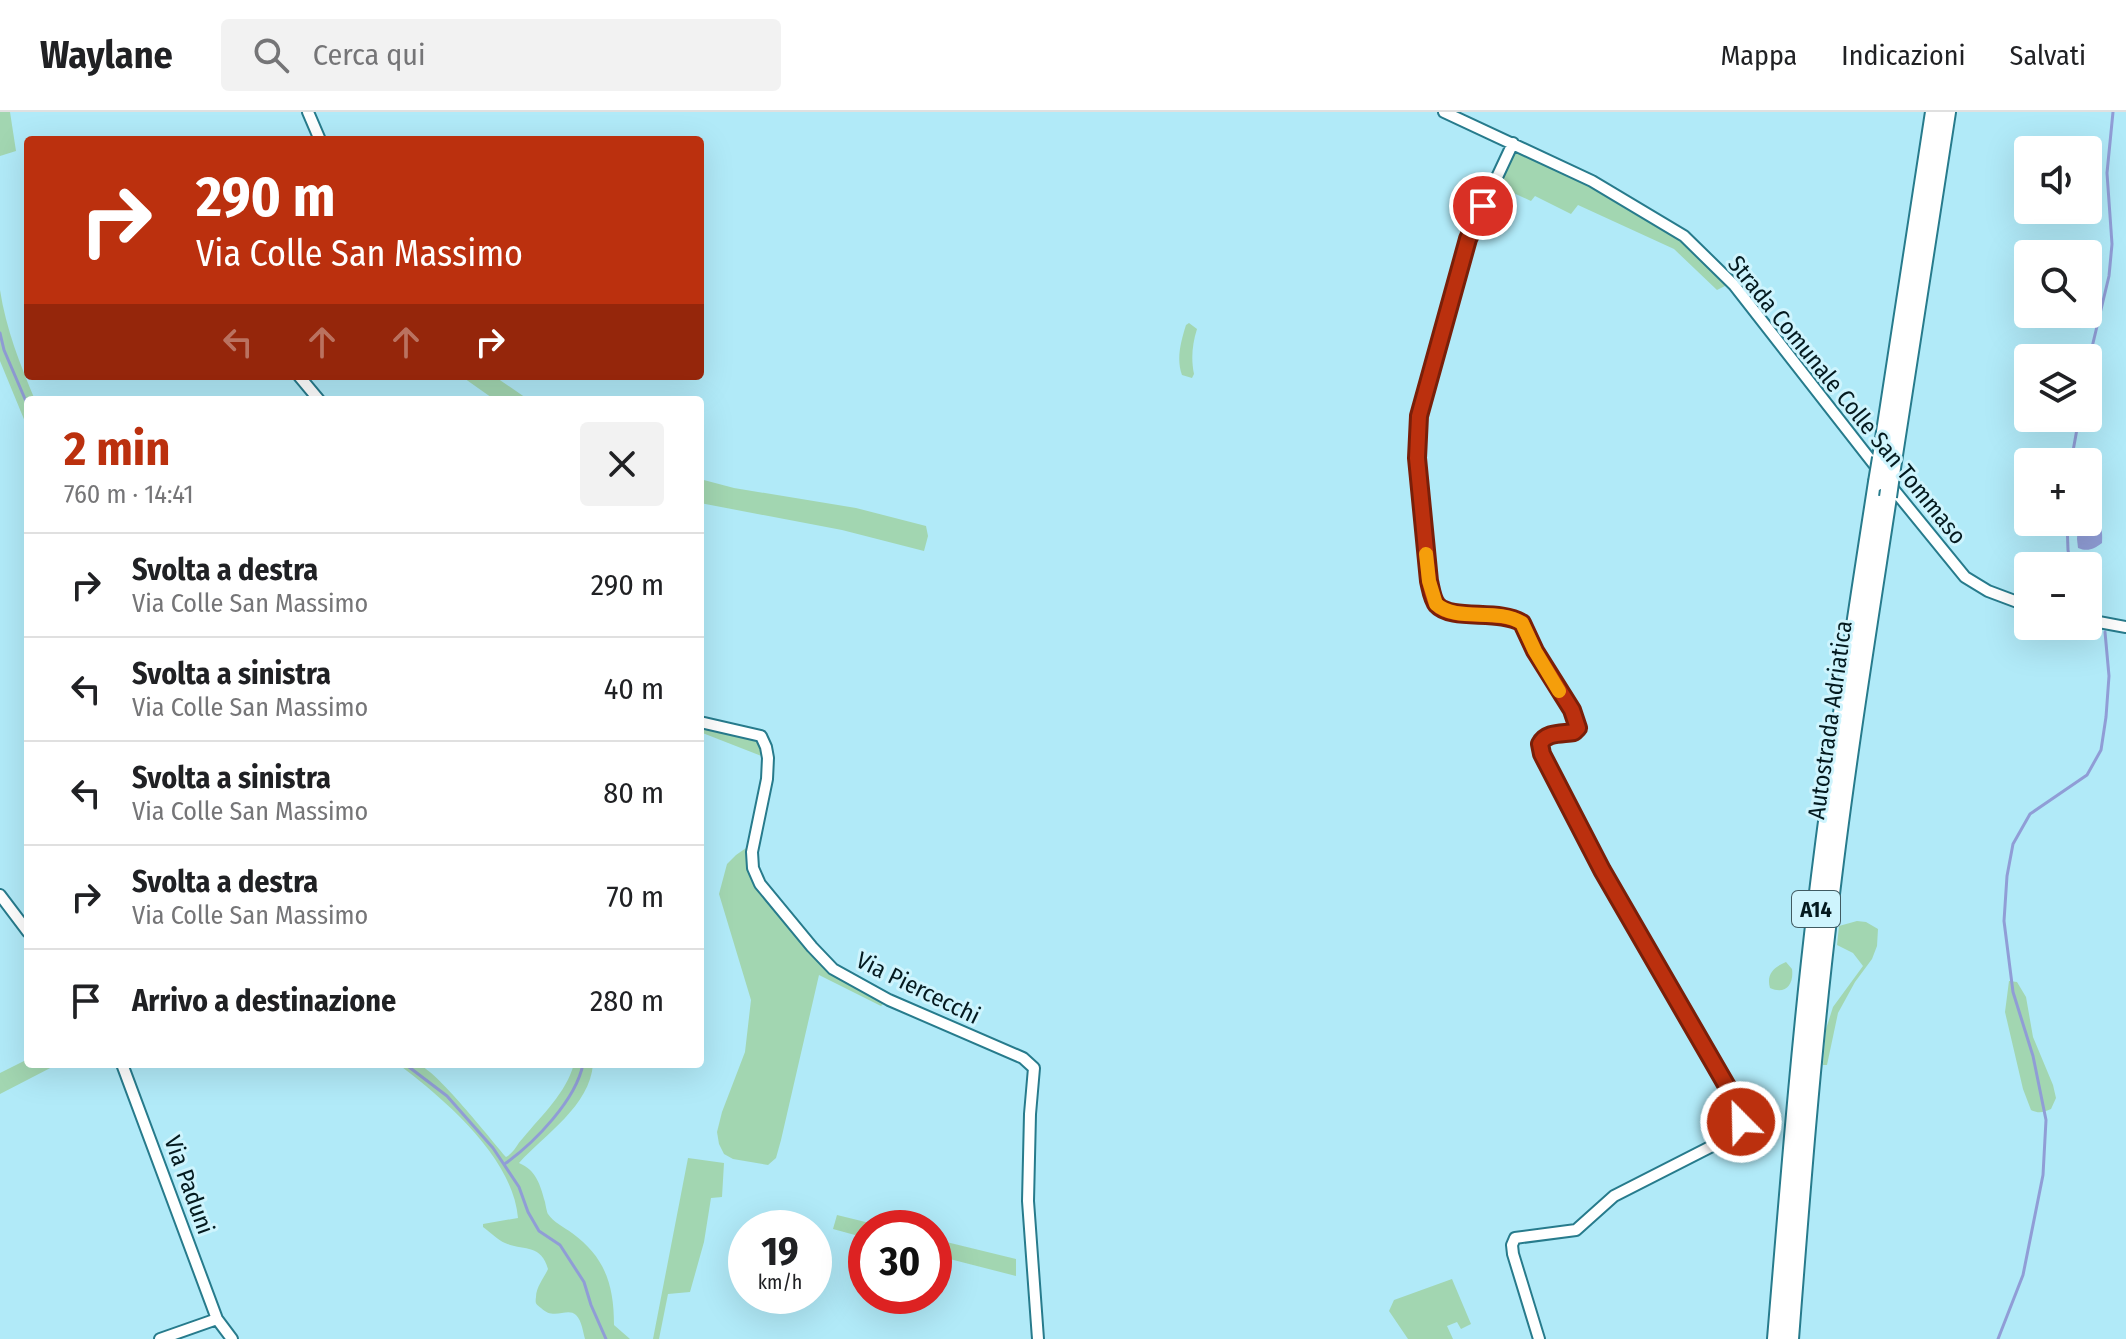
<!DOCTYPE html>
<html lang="it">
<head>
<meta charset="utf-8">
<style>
	:root { --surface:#fff; --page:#f2f2f2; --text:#202124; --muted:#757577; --line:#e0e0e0; --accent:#bb300e }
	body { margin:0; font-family:"Fira Sans Condensed",sans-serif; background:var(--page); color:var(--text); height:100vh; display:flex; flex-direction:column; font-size:30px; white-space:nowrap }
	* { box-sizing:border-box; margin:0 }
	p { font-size:26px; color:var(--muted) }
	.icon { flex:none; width:44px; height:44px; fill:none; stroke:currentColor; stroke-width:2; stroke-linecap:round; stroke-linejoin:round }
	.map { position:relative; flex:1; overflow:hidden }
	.details { position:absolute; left:24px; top:284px; width:680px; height:672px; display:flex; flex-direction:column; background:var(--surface); border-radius:8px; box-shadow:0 8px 32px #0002 }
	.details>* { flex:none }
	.hud { position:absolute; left:24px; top:24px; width:680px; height:244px; border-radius:8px; box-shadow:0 8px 32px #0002; background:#bb300e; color:#fff; overflow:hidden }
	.controls { position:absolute; left:2014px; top:24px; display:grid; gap:16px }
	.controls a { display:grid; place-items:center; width:88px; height:88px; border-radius:8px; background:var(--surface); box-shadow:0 8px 32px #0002; font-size:40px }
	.speed { position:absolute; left:728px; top:1098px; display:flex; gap:16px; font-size:40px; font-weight:700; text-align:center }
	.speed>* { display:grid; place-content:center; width:104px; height:104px; border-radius:50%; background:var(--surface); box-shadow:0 8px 32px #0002; line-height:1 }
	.speed small { font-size:20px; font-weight:400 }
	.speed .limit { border:12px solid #d22; background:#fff; color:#111 }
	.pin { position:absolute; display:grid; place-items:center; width:68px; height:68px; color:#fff; margin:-34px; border:4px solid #fff; border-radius:50%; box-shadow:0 2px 8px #0007 }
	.me { position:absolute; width:88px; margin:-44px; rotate:337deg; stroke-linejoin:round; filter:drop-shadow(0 0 6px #0008) }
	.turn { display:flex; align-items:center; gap:28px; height:168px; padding:0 40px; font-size:36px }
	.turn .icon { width:104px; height:104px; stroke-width:2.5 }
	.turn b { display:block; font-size:56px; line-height:68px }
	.lanes { display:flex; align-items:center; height:76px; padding:0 40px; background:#0003; justify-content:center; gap:40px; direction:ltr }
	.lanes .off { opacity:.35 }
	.round { display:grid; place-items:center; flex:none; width:84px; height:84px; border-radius:8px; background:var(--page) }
	.overview { display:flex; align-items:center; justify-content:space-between; height:136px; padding:0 40px }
	h1 { font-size:48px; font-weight:700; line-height:60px; color:var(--accent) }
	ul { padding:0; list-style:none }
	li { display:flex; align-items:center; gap:24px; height:104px; padding:0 40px; border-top:2px solid var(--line) }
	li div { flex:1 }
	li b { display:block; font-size:30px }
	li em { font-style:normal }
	header { display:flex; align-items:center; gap:48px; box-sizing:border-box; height:112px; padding:0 40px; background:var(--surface); border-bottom:2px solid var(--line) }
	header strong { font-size:38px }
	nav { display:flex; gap:44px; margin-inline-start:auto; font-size:28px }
	.search { width:560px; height:72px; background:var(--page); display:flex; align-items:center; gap:20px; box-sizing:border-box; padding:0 28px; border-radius:8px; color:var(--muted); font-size:30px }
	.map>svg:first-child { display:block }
	.green { fill:#a2d6b1 }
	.water { fill:#909dd6 }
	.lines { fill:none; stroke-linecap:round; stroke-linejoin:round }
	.stream { stroke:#909dd6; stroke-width:3 }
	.minor-casing { stroke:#277b8c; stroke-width:14 }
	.highway-casing { stroke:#277b8c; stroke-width:20 }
	.minor { stroke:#fff; stroke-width:10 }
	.highway { stroke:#fff; stroke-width:16 }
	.highway-bridge-casing { stroke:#277b8c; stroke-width:20; stroke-linecap:butt }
	.highway-bridge { stroke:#fff; stroke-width:16 }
	.route-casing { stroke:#7a1f09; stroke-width:20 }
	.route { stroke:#bb300e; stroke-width:14 }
	.slow { stroke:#f59e0b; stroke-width:14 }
	.labels { text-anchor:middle; stroke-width:6; stroke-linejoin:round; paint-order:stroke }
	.shield { fill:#cef4fd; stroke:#415b62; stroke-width:2 }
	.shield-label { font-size:22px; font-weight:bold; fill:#041a1f }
	.street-label { font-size:24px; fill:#041a1f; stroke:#cef4fd }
</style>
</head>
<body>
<header>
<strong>Waylane</strong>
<div class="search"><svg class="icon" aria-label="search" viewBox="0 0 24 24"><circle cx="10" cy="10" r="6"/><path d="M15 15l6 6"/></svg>Cerca qui</div>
<nav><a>Mappa</a><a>Indicazioni</a><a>Salvati</a></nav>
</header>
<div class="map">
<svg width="2126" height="1227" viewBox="0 0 2126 1227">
	<rect width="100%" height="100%" fill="#b1eaf8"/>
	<!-- green -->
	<path class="green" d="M0,0H10L16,39L0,44Z
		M1513,35L1595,76L1677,124L1727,173L1717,178L1674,137L1578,93L1571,102L1535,84L1531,89L1496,73Z
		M0,178C6,217 20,252 35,288H28V317L0,249Z
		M1189,211L1197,217C1192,233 1191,247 1194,262L1192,266L1182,263C1176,247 1181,229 1186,213Z
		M461,264H494L529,288H495Z
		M700,367L734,376L856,396L926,414L928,424L924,439L842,418L700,391Z
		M700,612L760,625L764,645L700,620Z
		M749,734L751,755L831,857L887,888L881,894L819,863L781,1028L776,1046L768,1053L733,1047L724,1042L719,1032L717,1020L722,1000L745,940L751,888L719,782L727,752L736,743Z
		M1857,809L1866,810L1878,817L1877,834L1872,847L1855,870L1838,901L1827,953H1823L1826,917L1833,895L1863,854L1853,841L1837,833L1839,814Z
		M1786,850L1792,857C1794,872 1786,883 1770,876C1766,862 1774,855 1786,850Z
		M2009,869L2017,870L2026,885L2033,925L2053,973L2056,986L2051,997C2044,1000 2039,1002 2031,998L2023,977L2005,900Z
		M28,947V952H58L0,982V961Z
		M398,952C404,952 412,951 417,952C435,956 491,1028 506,1045C515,1040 516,1033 523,1026C542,1003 566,981 574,952H593C590,994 545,1022 519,1051C536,1058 540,1072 545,1090C545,1090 547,1101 548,1102C553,1110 564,1115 572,1121C605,1145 614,1173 614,1213L630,1227H585C583,1220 582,1209 576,1203C567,1195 554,1209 541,1196C536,1192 535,1192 536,1185C536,1175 544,1166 548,1157C541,1131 523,1139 505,1131C498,1128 490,1120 483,1115V1112L518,1106C513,1045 443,986 398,952Z
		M688,1046L724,1051L722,1085L711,1086L704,1130L690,1180L668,1182L659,1227H653Z
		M837,1103L890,1116H866V1126L833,1117Z
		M934,1127L1016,1147V1164L934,1143Z
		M1452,1167L1471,1212L1461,1217L1457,1210L1447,1214L1453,1227H1408L1389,1199L1394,1188Z"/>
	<!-- water -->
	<path class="water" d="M2088,399H2093C2101,410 2103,418 2102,431C2094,437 2088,440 2078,436L2077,427L2078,410H2088Z"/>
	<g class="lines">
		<!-- stream -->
		<path class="stream" d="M0,221L4,238L28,294
			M2088,252L2109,164L2112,132L2107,61L2113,0
			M2071,350L2079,306
			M2067,410L2068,438L2071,454
			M2088,491L2094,502
			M405,952L447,984L493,1036L519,1075L528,1100L539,1119L560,1133L584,1170L591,1193L606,1227
			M506,1051C535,1030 576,988 583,952
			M1998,1227L2023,1163L2043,1063L2046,1008L2033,944L2013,880L2004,809L2007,764L2013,732L2030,702L2087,663L2101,638L2106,605L2109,564L2105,520"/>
		<!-- minor casing -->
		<g class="minor-casing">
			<path id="minor" d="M308,0L320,28
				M1444,0L1592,69L1684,124L1734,173L1880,360
				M1513,31L1468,127L1419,304L1417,346L1429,469C1431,477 1432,487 1437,493C1451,509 1500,496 1522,511L1535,539L1572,598L1578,616L1574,620C1558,622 1536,619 1542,642L1602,758L1739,995L1741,1010L1733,1022L1722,1029L1614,1084L1576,1118L1515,1126L1512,1133L1513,1142L1539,1227
				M299,264L319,288
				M1890,373L1965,465L1988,479L2028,494
				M2088,508L2126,515
				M700,610L761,624L766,635L768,646L767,667L752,740L753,756L760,772L812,835L833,857L889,888L1023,946L1034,956L1030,1002L1028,1089L1038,1227
				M0,783L28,820
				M122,952L217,1207L232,1227
				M160,1227L217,1207"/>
		</g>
		<!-- highway casing -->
		<g class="highway-casing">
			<path id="highway" d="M1881,346L1934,0
				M1892,356L1947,0
				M1776,1227C1788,1084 1799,940 1816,797C1833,654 1855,512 1877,370
				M1790,1227C1801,1084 1812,941 1829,799C1845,660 1867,523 1888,385"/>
		</g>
		<!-- minor -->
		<use href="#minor" class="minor"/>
		<!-- highway -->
		<use href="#highway" class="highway"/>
		<!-- highway-bridge casing -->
		<g class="highway-bridge-casing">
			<path id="highway-bridge" d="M1877,370L1881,346
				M1888,385L1892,356"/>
		</g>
		<!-- highway-bridge -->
		<use href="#highway-bridge" class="highway-bridge"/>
	</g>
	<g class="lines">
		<!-- route casing -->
		<g class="route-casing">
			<path id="route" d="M1483,94L1468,127L1419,304L1417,346L1429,469C1431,477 1432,487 1437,493C1451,509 1500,497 1522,511L1535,539L1572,598L1578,616L1574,620C1561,622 1546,620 1540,632L1542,642L1602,758L1739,995L1741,1010"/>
		</g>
		<!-- route -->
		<use href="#route" class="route"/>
		<!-- slow -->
		<path class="slow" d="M1426,442L1429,469L1436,492C1457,511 1497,495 1522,511L1535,539L1559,579"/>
	</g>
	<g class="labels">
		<!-- shield labels -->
		<rect class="shield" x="1792" y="779" width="48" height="36" rx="6"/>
		<g class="shield-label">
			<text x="1816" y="805">A14</text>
		</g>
		<!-- street labels -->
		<g class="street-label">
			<text transform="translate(1847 288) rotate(51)" y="8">Strada Comunale Colle San Tommaso</text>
			<text transform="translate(1830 608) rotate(-82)" y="8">Autostrada Adriatica</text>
			<text transform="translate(918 876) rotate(26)" y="8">Via Piercecchi</text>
			<text transform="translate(189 1073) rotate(70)" y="8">Via Paduni</text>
		</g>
	</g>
</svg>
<div class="controls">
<a><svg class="icon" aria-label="sound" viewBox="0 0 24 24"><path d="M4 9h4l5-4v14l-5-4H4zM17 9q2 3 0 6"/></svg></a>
<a><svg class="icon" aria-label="search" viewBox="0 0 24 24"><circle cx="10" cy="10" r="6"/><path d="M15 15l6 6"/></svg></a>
<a><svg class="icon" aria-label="layers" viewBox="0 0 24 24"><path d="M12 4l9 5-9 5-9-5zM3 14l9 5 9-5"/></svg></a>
<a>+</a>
<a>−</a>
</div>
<div class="speed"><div>19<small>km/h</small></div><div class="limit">30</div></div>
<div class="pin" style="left:1483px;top:94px;background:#d93025"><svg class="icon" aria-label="arrive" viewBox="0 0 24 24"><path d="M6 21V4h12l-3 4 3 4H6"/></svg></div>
<svg class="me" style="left:1741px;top:1010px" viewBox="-20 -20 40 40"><circle r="17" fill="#bb300e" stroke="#fff" stroke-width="3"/><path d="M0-11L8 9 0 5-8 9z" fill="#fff"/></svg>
<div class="hud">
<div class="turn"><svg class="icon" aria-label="right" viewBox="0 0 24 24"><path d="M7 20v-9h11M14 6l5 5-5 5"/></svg><div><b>290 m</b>Via Colle San Massimo</div></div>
<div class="lanes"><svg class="icon off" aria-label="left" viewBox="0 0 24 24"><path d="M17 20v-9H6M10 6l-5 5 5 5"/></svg><svg class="icon off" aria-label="ahead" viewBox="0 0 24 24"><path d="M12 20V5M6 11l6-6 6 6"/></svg><svg class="icon off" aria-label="ahead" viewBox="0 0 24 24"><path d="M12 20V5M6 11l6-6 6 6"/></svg><svg class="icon" aria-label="right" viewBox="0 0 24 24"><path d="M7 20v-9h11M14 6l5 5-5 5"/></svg></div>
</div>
<section class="details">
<div class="overview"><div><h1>2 min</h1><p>760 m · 14:41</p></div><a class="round"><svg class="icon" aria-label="close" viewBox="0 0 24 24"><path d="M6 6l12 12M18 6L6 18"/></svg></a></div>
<ul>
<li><svg class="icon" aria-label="right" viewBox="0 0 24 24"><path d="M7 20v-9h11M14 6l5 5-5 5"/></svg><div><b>Svolta a destra</b><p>Via Colle San Massimo</p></div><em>290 m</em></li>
<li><svg class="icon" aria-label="left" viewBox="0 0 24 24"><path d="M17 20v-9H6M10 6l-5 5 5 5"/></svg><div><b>Svolta a sinistra</b><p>Via Colle San Massimo</p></div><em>40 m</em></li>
<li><svg class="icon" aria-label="left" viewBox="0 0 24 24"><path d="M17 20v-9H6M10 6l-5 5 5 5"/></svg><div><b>Svolta a sinistra</b><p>Via Colle San Massimo</p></div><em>80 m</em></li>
<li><svg class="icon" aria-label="right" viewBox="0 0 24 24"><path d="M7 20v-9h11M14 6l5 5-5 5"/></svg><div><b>Svolta a destra</b><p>Via Colle San Massimo</p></div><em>70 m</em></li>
<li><svg class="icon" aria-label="arrive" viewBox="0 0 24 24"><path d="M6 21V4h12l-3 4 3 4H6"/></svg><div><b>Arrivo a destinazione</b></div><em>280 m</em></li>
</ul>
</section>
</div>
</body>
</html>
